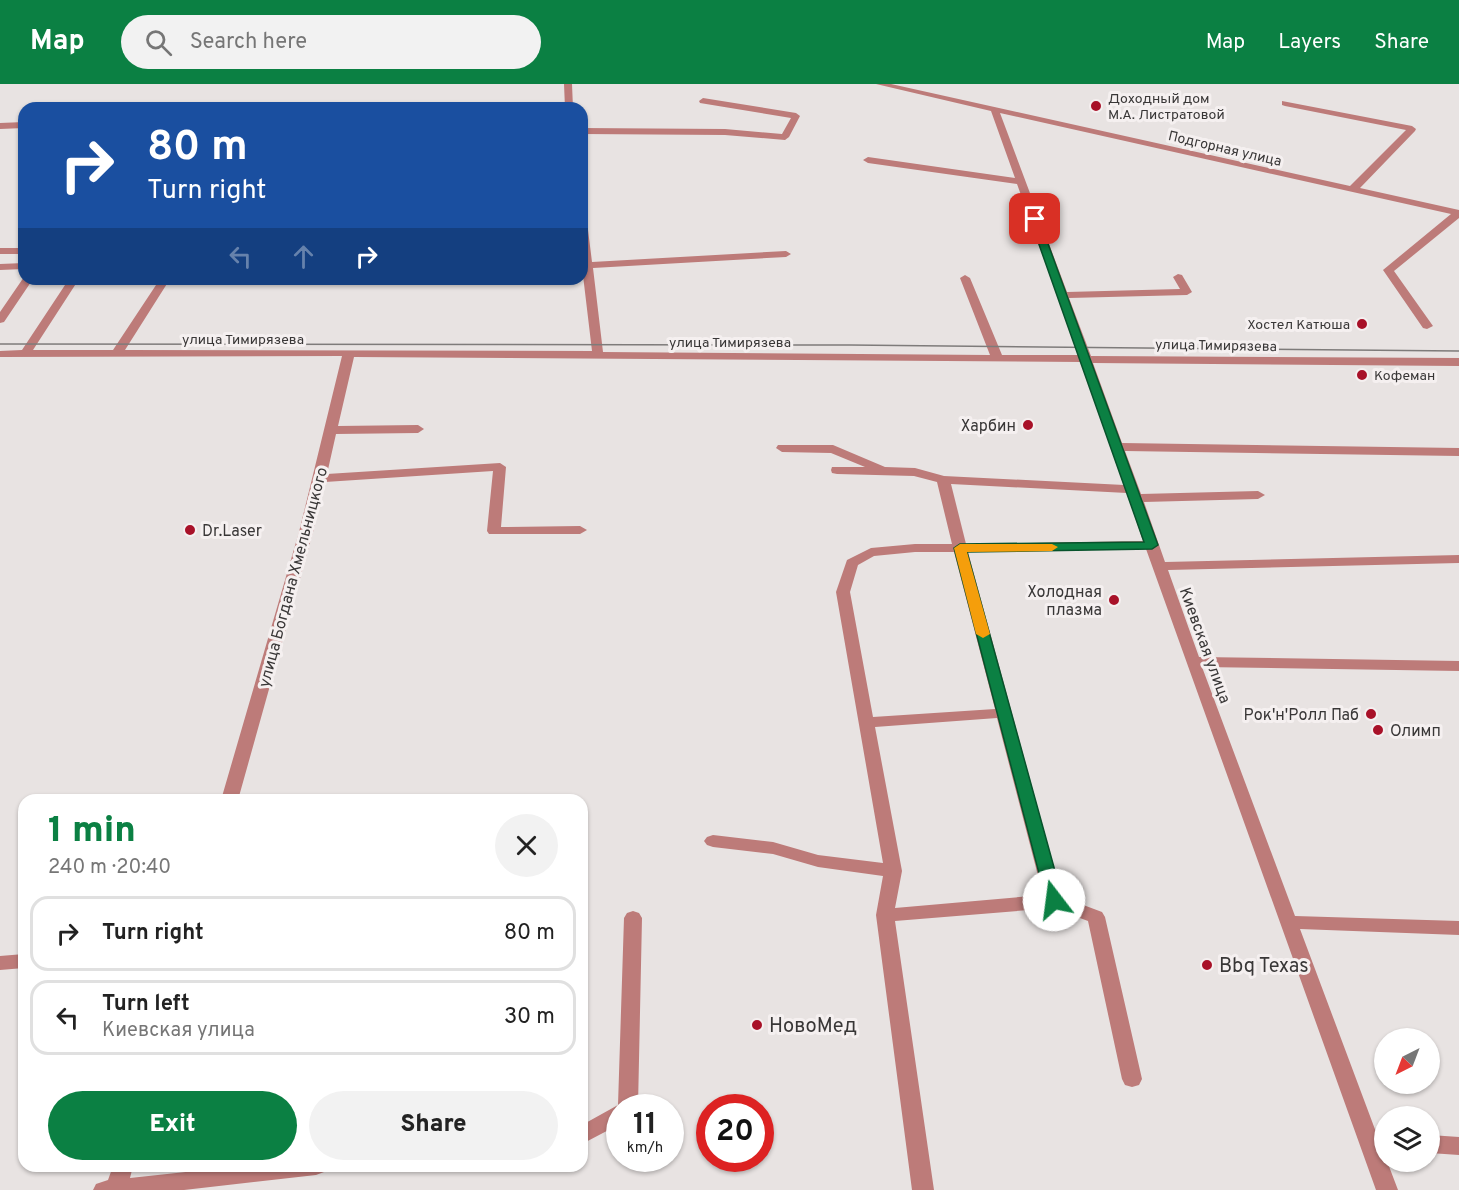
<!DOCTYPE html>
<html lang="en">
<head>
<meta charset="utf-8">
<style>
	:root { --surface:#fff; --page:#f2f2f2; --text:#222; --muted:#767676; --line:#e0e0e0; --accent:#0b8043 }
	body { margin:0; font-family:Overpass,sans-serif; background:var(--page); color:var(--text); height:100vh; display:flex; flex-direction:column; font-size:22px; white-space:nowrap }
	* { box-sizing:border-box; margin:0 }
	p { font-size:20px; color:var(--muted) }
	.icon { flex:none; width:33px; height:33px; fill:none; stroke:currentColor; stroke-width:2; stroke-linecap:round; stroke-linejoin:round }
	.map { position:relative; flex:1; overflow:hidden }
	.drawer { position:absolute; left:18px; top:710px; width:570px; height:378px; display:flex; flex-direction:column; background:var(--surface); border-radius:18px; box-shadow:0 2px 4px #0004 }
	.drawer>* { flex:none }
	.top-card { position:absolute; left:18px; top:18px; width:570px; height:183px; border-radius:18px; box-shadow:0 2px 4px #0004; background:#1a4fa0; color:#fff; overflow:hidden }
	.needle { width:39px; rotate:222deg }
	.fabs { position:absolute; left:1374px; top:944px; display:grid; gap:12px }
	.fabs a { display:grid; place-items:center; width:66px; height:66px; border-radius:50%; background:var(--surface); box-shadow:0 2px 4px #0004; font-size:30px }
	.speed { position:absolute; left:606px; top:1010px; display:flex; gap:12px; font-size:30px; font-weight:700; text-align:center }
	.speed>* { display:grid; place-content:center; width:78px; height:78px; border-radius:50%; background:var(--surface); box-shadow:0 2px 4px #0004; line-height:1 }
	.speed small { font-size:15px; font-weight:400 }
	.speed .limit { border:9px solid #d22; background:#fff; color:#111 }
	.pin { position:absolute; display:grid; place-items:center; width:51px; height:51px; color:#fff; margin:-26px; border-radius:12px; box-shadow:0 3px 9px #0006 }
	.me { position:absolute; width:66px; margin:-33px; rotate:345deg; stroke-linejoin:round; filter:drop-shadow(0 0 4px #0008) }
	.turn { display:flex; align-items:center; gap:21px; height:126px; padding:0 30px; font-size:27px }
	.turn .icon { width:78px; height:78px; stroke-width:2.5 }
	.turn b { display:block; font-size:42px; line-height:51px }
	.lanes { display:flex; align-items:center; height:57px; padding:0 30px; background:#0003; justify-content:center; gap:30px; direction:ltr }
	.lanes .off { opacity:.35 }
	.round { display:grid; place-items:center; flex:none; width:63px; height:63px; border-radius:32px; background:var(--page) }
	.overview { display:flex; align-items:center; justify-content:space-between; height:102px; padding:0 30px }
	h1 { font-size:36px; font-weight:800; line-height:45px; color:var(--accent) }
	.primary-button { display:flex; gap:12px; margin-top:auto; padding:12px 30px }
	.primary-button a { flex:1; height:69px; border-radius:36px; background:var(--accent); color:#fff; font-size:24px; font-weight:800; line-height:69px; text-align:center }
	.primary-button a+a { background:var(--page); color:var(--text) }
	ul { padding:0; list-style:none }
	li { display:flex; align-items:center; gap:18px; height:75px; margin:0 12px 9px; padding:0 18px; border:3px solid var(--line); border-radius:18px }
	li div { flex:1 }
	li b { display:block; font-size:22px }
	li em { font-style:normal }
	header { display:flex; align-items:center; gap:36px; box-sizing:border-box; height:84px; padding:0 30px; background:var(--accent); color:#fff }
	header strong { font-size:28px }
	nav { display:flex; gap:33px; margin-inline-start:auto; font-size:21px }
	.search { width:420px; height:54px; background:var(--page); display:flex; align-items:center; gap:15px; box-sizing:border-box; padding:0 21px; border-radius:33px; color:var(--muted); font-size:22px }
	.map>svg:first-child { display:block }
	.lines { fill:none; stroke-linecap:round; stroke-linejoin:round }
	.minor { fill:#bd7b79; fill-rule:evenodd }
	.tram { stroke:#7e7b7a; stroke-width:1.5 }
	.route { fill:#0b8043; stroke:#07532c; stroke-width:1.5 }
	.slow { fill:#f59e0b }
	.poi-dot { fill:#a81128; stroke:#f5f0f0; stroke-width:2 }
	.labels { text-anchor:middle; stroke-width:6; stroke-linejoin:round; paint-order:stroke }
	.far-poi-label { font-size:14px; fill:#393737; stroke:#f5f0f0; text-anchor:start }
	.far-street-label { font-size:14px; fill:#393737; stroke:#f5f0f0 }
	.poi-label { font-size:16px; fill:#393737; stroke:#f5f0f0; text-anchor:end }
	.street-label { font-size:16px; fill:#393737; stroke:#f5f0f0 }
	.near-poi-label { font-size:20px; fill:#393737; stroke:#f5f0f0; text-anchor:start }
</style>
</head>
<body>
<header>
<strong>Map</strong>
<div class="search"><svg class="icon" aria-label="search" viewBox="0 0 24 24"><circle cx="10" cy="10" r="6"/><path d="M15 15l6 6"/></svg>Search here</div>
<nav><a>Map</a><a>Layers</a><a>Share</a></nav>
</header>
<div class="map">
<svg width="1459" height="1106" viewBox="0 0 1459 1106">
	<rect width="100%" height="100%" fill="#e8e3e2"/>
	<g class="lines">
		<!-- minor -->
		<path class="minor" d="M564,0H572L573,24H565Z
			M876,0H891L1350,102L1406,46L1285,22L1282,21V17L1412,42L1416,45L1415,47L1360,104L1459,126V134L1394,187L1433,242L1427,245L1423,244L1383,186L1451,130L1000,29L1067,208L1180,205L1173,193L1178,190L1182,191L1192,208L1187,211L1069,214L1091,272L1459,274V282L1093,279L1122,359L1459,364V372L1125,367L1141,410L1258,407L1265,411L1258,415L1144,418L1165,478L1459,471V479L1168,486L1199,573L1459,577V587L1202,583L1295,832L1459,837V851L1300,845L1376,1048H1384V1077H1387L1398,1106H1376L1146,465L968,468L1062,813L1102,828L1105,833L1142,995L1139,1001L1132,1003L1125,1001L1122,995L1088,837L1053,824L895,837L934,1106H912L876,831L883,792L818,783L773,770L713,763L707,761L704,757L707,753L713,751L773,758L818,771L883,779L836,508L847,476L871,464L915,460H952L937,398L914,392L837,390L832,389L831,386L832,383H865L831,369L782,368L776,364L778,361H833L885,383L915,384L944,392L1124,401L1082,278L354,273L338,342L418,341L424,345L418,349L336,350L327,390L500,379L506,383L501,443L580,442L587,446L580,450H489L487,447L493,387L325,398L313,448L238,716H221L299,448L342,272L0,273V267L22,266L69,195H79L33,266H113L160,195H170L125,266L592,267L582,183V135L587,138L592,178L786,167L791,170L786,173L593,184L603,268L990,271L960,194L965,191L970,194L1002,271H1079L1017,100L868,79L863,76L868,73L1015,94L991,27ZM951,400L1127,409L1143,457L966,460ZM915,468H954L995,625L873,633L850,508L858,481L874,472ZM997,634L1043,811L895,824L902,787L875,643Z
			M703,14L796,29L800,32L789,53L785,56L725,51L582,50V44L725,45L782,50L791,34L700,19L699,17Z
			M24,38V44L0,45V39Z
			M0,164H24V170H0Z
			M24,179V185L0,186V180Z
			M24,193V195H33L4,238L0,239V228Z
			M633,827L639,829L642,834L638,1023H620V1040L582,1060V1041L618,1021L624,834L627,829Z
			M24,870V884L0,886V872Z
			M1430,1051L1459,1053V1071L1430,1069Z
			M113,1082H133L130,1094L241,1082H327L324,1088L316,1091L184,1106H93L96,1100L108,1096Z"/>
		<!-- tram -->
		<path class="tram" d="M0,260L850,261L1459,267"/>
	</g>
	<!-- route -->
	<path class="route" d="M1031,133L1039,135L1158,461L1152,465L967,468L1063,816L1060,821H1049L1046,816L954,464L960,460L1144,458L1030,135Z"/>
	<!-- slow -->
	<path class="slow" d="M960,460H1052L1058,463L1052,467L967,468L990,550L983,554L976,550L954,464Z"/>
	<!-- markers -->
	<g class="poi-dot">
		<circle cx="1096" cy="22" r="6"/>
		<circle cx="1362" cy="240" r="6"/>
		<circle cx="1362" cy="291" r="6"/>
		<circle cx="1028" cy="341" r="6"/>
		<circle cx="190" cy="446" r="6"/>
		<circle cx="1114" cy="516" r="6"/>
		<circle cx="1371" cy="630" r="6"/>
		<circle cx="1378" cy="646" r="6"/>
		<circle cx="1207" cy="881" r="6"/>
		<circle cx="757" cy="941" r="6"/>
	</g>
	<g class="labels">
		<!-- far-poi labels -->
		<g class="far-poi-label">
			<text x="1108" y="19">Доходный дом<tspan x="1108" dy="16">М.А. Листратовой</tspan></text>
			<text x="1350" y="245" text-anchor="end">Хостел Катюша</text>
			<text x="1374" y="296">Кофеман</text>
		</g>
		<!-- far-street labels -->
		<g class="far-street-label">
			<text transform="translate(1225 64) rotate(13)" y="5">Подгорная улица</text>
			<text x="243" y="260">улица Тимирязева</text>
			<text x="730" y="263">улица Тимирязева</text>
			<text transform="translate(1216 261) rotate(1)" y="5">улица Тимирязева</text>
		</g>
		<!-- poi labels -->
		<g class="poi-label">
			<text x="1016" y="347">Харбин</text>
			<text x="202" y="452" text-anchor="start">Dr.Laser</text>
			<text x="1102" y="513">Холодная<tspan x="1102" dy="18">плазма</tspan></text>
			<text x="1359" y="636">Рок'н'Ролл Паб</text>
			<text x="1390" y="652" text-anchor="start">Олимп</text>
		</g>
		<!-- street labels -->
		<g class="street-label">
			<text transform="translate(292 493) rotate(-75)" y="6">улица Богдана Хмельницкого</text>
			<text transform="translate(1206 561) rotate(70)" y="6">Киевская улица</text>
		</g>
		<!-- near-poi labels -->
		<g class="near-poi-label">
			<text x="1219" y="888">Bbq Texas</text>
			<text x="769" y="948">НовоМед</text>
		</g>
	</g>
</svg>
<div class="fabs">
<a><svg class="needle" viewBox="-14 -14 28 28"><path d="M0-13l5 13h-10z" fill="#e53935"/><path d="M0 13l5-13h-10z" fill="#767676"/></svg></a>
<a><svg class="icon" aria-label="layers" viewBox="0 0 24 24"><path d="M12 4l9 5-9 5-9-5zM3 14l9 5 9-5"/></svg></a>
</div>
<div class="speed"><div>11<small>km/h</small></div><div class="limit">20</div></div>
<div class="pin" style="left:1035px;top:135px;background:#d93025"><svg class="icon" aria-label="arrive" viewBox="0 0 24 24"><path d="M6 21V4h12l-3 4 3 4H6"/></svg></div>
<svg class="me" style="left:1054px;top:816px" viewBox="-20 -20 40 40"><circle r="19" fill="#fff"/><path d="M0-13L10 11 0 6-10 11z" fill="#0b8043"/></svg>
<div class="top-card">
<div class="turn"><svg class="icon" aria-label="right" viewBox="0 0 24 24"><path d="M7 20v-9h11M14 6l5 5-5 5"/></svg><div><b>80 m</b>Turn right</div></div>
<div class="lanes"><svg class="icon off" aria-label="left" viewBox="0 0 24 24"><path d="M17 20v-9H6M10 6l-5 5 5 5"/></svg><svg class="icon off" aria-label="ahead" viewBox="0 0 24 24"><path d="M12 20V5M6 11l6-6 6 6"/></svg><svg class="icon" aria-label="right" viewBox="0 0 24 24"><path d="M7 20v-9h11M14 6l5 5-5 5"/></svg></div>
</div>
<section class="drawer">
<div class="overview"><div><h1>1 min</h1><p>240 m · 20:40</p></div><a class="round"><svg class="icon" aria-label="close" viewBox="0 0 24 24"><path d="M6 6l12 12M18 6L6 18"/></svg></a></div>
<ul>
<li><svg class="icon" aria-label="right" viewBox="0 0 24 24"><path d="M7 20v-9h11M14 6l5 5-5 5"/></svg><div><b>Turn right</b></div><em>80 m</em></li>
<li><svg class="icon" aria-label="left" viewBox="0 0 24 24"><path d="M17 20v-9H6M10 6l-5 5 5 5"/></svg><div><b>Turn left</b><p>Киевская улица</p></div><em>30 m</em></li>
</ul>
<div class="primary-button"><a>Exit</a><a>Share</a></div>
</section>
</div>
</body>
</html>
